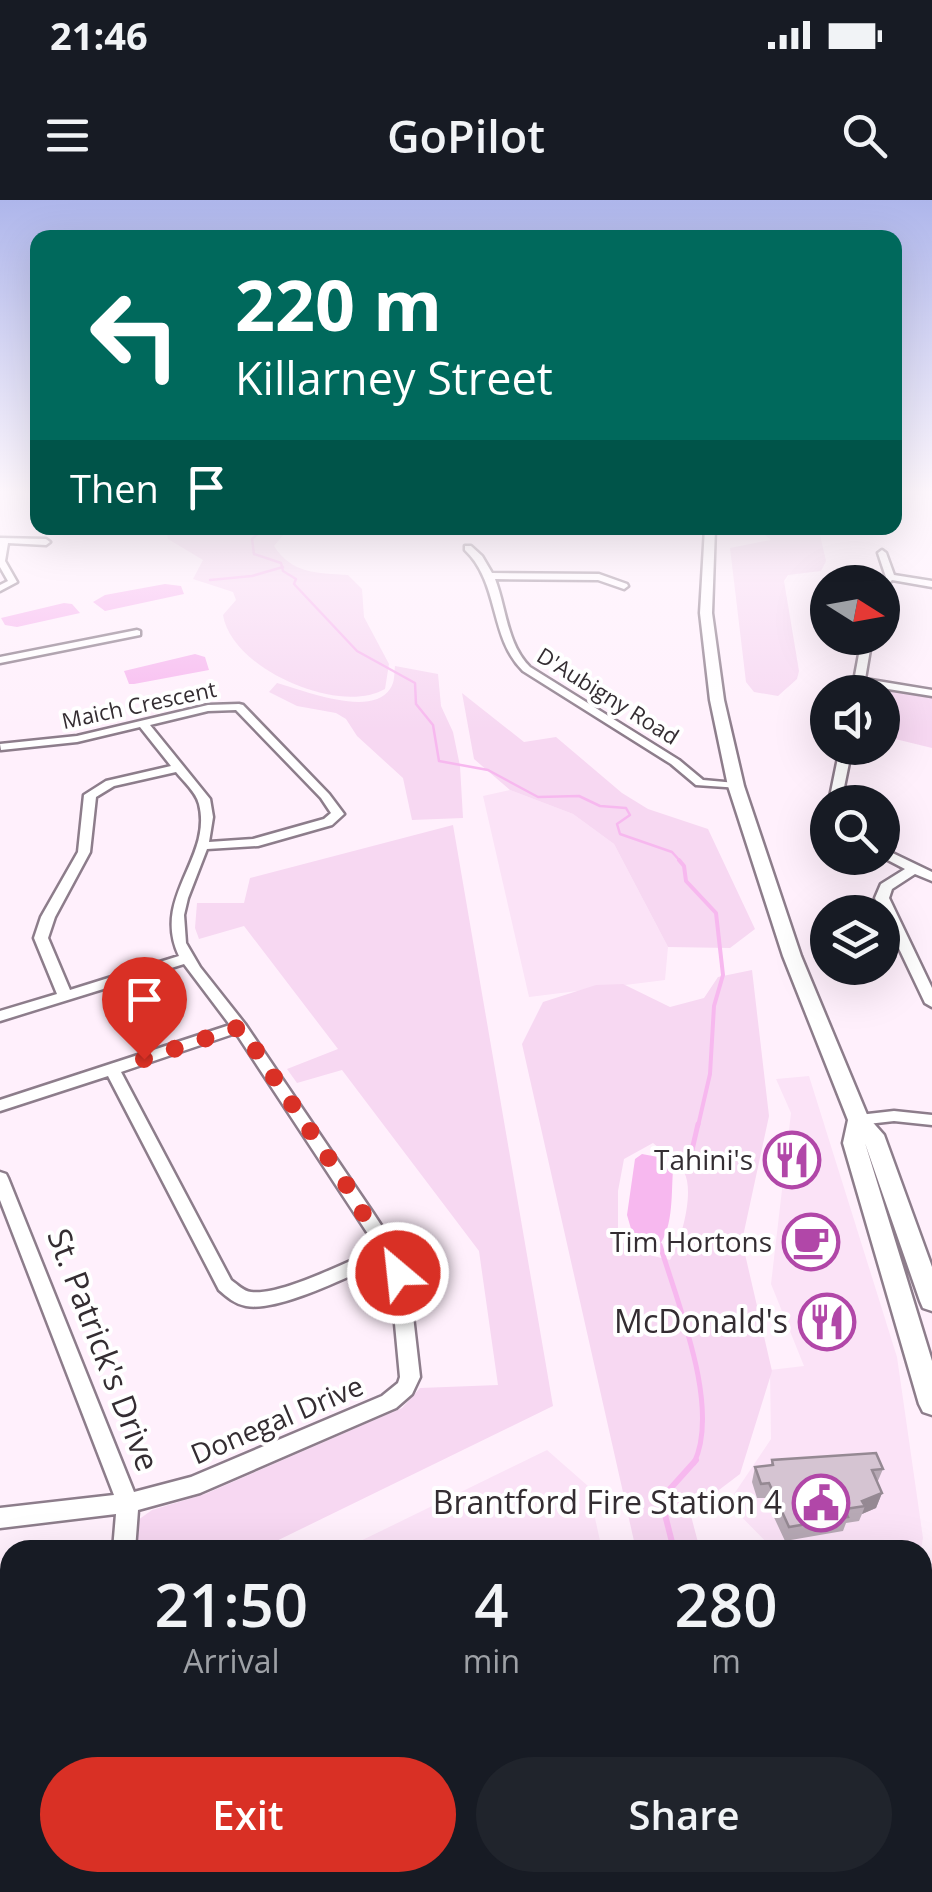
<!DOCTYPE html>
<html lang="en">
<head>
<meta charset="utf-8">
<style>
	:root { --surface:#171b24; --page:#20242c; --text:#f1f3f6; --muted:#9ea1a6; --accent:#d93025 }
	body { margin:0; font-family:"Open Sans",sans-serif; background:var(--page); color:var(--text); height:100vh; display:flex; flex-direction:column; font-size:38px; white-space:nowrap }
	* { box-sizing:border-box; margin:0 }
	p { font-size:32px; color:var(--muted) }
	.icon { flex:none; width:55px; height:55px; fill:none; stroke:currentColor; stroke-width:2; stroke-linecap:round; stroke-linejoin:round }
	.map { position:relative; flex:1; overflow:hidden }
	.drawer { position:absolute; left:0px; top:1340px; width:932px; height:352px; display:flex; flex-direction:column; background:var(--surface); border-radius:30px 30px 0 0; box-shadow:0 10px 40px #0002 }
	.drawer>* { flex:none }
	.hud { position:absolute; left:30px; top:30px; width:872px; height:305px; border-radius:20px; box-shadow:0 10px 40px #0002; background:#00695c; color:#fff; overflow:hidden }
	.needle { width:65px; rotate:101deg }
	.tools { position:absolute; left:810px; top:365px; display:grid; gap:20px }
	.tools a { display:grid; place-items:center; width:90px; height:90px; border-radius:50%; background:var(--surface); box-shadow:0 10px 40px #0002; font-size:50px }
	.pin { position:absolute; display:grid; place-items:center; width:85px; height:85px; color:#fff; margin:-102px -42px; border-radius:50% 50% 50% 0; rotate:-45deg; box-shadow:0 0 10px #0007 }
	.pin .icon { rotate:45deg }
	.me { position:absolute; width:110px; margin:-55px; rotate:332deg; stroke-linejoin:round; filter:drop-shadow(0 0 8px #0008) }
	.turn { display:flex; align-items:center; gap:35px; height:210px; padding:0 40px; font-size:45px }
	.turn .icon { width:130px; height:130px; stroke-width:2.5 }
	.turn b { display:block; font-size:70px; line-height:85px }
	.then { display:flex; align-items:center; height:95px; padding:0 40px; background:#0003; gap:20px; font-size:38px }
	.eta { display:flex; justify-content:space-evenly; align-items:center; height:170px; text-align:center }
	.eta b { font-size:60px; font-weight:600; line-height:70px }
	.button { display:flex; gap:20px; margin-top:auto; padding:20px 40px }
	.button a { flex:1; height:115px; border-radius:60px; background:var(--accent); color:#fff; font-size:40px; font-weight:600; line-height:115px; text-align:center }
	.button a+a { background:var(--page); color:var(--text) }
	.status { display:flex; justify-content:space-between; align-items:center; height:70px; padding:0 50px; background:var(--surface); direction:ltr }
	.status svg { height:28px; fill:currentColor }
	header { display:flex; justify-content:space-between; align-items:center; height:130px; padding:0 40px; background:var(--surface); font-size:45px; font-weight:600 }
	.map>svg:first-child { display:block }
	.built { fill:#fbe3f7 }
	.green { fill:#f7d8f2; fill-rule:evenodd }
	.water { fill:#f7b8ef }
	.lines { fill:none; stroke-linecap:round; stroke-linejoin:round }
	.stream-far3 { stroke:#f7b8ef; stroke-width:2.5 }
	.stream-far2 { stroke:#f7b8ef; stroke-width:4 }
	.stream-far1 { stroke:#f7b8ef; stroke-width:5 }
	.stream { stroke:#f7b8ef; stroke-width:6 }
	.minor-casing { stroke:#8d7d8b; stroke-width:5 }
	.major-casing { stroke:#8d7d8b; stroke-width:5 }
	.minor { fill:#fff; fill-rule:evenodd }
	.major { fill:#fff; fill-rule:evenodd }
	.wall { fill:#b7a9b5 }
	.shaded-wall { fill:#958993 }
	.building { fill:#d5c4d2; stroke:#958993; stroke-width:2.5 }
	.route { stroke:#d93025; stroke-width:18; stroke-dasharray:0 32.4 }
	.labels { text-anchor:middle; stroke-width:8; stroke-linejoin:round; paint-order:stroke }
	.far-street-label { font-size:22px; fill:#342d32; stroke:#fff }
	.poi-label { font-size:28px; fill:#342d32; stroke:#fff; text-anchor:end }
	.street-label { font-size:28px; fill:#342d32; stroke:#fff }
	.near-poi-label { font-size:32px; fill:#342d32; stroke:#fff; text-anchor:end }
	.near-street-label { font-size:32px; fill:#342d32; stroke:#fff }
</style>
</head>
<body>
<div class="status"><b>21:46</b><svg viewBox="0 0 49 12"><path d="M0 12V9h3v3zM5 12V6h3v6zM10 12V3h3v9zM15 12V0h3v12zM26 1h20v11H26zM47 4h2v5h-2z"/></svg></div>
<header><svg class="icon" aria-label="menu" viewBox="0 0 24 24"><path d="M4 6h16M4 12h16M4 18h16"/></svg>GoPilot<svg class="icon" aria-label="search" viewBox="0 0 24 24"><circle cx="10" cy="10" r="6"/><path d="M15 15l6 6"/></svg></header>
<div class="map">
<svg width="932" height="1692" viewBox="0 0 932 1692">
	<rect width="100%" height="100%" fill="#fff0fc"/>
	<!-- built -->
	<path class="built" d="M510,590L573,614L614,644L668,747L665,780L529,797L483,596Z
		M809,876L897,1157L923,1338L921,1350H774L728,1303L771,1239L770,1170L804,1166L771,1084L791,913L776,879Z
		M547,1250L588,1286L602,1350H342Z
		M679,1683L681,1692H206L204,1683Z"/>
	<!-- green -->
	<path class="green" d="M176,328H289L274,346C292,374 317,373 348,375L362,389L364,417L389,464L385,489C338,516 231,468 223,415L236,400L233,392L193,379L203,360L168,339L167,335Z
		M756,328H827L819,331L826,361L821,371L788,375L784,381L799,471L797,479L778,496L754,492L746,482L730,348L771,340Z
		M395,466L438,474L441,506L453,532L460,566L463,618L412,620L403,578L357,536L346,519L336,513L297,506L269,492L277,483C303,490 371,518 390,489C395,482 394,474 395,466Z
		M867,485L932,497V548L883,536L882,492H865Z
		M462,493L524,542L556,537L622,593L648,609L708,629L755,729L730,748L668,747L614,644L573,614L510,590L474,559Z
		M453,625L553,1206L258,1350H135L138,1320L152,1310L205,1294L402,1208L420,1188L498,1185L479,1051L342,870L297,883L287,869L338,849L244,726L199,739L195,728L197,703H244L250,678Z
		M752,770L769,916L742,1041L772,1171L740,1274L690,1312L700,1350H636L522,844L543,802L596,785L623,784L670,807L704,798L718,777ZM653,943C662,951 678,961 684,972C695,992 681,1042 670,1060L632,1051L618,1038V991L624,959Z
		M10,1557V1682L168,1683L172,1692H0V1562Z"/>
	<!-- water -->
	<path class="water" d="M165,384L181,386L184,394L105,411L93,402L105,395Z
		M64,403L72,404L80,413L17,427L5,425L1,418Z
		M195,454L205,457L209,470L134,484H129L124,471Z
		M642,954L663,958L673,970C671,996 674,1032 655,1050L636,1046L627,1015L635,959Z"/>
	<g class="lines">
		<!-- stream-far3 -->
		<path class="stream-far3" d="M264,328L252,339L254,354L281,363L283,371L296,379L294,384L357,451L415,483L416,504L433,525L439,561L488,570L538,597L579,596L600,606L626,608L630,615L617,624L620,634L672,652L681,662
			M210,380L252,376L283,367"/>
		<!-- stream-far2 -->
		<path class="stream-far2" d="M679,660L684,666L686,681L716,713L723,775L714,806L710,874L698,926"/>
		<!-- stream-far1 -->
		<path class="stream-far1" d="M671,966L689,963L698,924
			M660,1045C677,1102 721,1207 694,1263"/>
		<!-- stream -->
		<path class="stream" d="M674,1350L661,1299L696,1260
			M0,1602L10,1603
			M33,1682V1692
			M754,1682L756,1692"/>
		<!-- minor casing -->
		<g class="minor-casing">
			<path id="minor" d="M0,338L46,339L50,342L46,345L8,343L5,361L17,382L0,391V385L8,381L0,367Z
				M465,346H471L482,356L492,373L599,374L627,384L628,386L624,389L598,380L495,379C506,407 507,445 530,467L679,560L703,580L736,583L742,586L740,588L696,585L671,564L523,471C489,438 500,383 465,350Z
				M882,350L886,353L894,375L932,381V387L892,380L882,391L881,382L886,377L878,353Z
				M137,430L140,431V435L0,463V457Z
				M862,438H872L865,479L932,490V496L863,485L862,492H852Z
				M239,504L243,505L329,594L344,614L332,625L258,646L207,649L188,698L184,715L186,743L200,767L245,824L373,1013L394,1045L409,1081L420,1177L412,1194L396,1208L200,1293L138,1310L135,1350H113L116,1314L0,1328V1308L114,1295L0,1000V972L6,974L8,978L134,1292L191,1277L382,1196L398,1183L400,1177L391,1081L383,1061C351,1075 279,1112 246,1106C235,1104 227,1097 219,1090L108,876L0,911V900L230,825L184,764L0,821V811L57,794L34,738L41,717L78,652L84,595L106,581L171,566L140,527L77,542L1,550L0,544L77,536L208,505ZM236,510L321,598L331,613L324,619L253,639L209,642L213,617L210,599L150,525L208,511ZM176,572C184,582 196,592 199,604C213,658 151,697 179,756L70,790L48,738L55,717L90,652L96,597L114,586ZM236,833L378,1049C348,1061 281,1096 251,1092C243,1091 238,1085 231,1080L121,872Z
				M840,548H852L841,602H829Z
				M882,648L932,672V681L915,674L892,689L889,698L932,788V807L925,803L875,698L881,684L905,669L882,657Z
				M894,911L932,915V925L894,921L859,925L851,920L859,915Z
				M10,1516V1542L0,1547V1521Z"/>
		</g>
		<!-- major casing -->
		<g class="major-casing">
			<path id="major" d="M705,328H715L712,413L724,500L744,586L801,756L868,917L884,935L932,1067V1111L923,1108L920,1101L865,943L932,1161V1215L923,1212L919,1204L843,943L848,920L783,756L728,586L710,500L700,413Z
				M932,1449V1528L922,1532V1453Z
				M932,1597V1659L922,1663V1601Z
				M922,1669L929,1682L926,1692H892L894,1682H922Z
				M851,1682H886L882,1692H848Z"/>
		</g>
		<!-- minor -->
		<use href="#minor" class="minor"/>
		<!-- major -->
		<use href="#major" class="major"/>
	</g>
	<!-- wall -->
	<path class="wall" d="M772,1260L883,1269L877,1283L882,1293L876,1308L862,1314L859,1321L846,1323L843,1331L785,1341L765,1298H757L752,1282L755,1267L771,1265Z"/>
	<!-- shaded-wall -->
	<path class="shaded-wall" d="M882,1293L876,1308L862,1314L865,1306L862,1301Z"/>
	<!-- building -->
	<path class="building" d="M876,1253L883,1269L872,1270L882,1293L862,1301L865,1306L845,1309L848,1317L789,1327L769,1283L761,1284L755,1267L773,1265L772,1260Z"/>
	<!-- sky -->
	<linearGradient id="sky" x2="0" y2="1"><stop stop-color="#aeb6eb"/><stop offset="0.55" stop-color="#fff8fe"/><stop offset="1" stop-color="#fff8fe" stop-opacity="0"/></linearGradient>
	<rect width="932" height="530" fill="url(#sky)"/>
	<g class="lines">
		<!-- route -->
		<path class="route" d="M144,859L240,827L344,981L398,1073"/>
	</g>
	<!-- icons -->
	<defs>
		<g id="restaurant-ring" transform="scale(2.875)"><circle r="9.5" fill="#fff" stroke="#b147a8" stroke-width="1.5"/><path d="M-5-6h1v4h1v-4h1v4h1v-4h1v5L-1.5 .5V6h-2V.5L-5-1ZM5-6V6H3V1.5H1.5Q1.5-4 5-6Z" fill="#b147a8"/></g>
		<g id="cafe-ring" transform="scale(2.875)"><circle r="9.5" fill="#fff" stroke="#b147a8" stroke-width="1.5"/><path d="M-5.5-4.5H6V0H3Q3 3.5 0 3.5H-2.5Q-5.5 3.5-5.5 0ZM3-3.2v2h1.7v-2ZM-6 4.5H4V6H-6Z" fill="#b147a8"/></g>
		<g id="civic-ring" transform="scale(2.875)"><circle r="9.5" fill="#fff" stroke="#b147a8" stroke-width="1.5"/><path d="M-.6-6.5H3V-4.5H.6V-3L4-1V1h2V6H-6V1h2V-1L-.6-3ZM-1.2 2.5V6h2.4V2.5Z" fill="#b147a8"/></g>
	</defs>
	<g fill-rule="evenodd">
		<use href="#restaurant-ring" x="792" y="960"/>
		<use href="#cafe-ring" x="811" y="1042"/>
		<use href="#restaurant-ring" x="827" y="1122"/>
		<use href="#civic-ring" x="821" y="1303"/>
	</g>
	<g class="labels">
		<!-- far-street labels -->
		<g class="far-street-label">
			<text transform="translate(608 496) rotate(32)" y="8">D'Aubigny Road</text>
			<text transform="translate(139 505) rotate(-12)" y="8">Maich Crescent</text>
		</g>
		<!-- poi labels -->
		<g class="poi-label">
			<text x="753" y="970">Tahini's</text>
			<text x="772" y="1052">Tim Hortons</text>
		</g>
		<!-- street labels -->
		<g class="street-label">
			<text transform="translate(277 1220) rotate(-23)" y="10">Donegal Drive</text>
		</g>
		<!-- near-poi labels -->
		<g class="near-poi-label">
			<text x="788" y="1133">McDonald's</text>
			<text x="782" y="1314">Brantford Fire Station 4</text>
		</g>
		<!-- near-street labels -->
		<g class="near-street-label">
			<text transform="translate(103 1150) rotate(69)" y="11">St. Patrick's Drive</text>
		</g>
	</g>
</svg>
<div class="tools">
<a><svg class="needle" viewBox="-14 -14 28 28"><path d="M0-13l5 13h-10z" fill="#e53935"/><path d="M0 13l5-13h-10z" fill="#9ea1a6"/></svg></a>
<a><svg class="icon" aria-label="sound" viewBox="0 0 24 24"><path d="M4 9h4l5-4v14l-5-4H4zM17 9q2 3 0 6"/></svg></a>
<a><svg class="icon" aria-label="search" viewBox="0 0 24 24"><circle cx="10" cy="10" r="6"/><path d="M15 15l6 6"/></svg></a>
<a><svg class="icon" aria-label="layers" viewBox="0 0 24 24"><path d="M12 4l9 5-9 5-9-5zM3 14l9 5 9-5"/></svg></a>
</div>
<div class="pin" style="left:144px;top:859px;background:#d93025"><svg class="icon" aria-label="arrive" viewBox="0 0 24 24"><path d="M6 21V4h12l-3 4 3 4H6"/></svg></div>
<svg class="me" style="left:398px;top:1073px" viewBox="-20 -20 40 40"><circle r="17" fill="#d93025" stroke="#fff" stroke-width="3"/><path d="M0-11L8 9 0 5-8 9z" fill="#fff"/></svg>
<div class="hud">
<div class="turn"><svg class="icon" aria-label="left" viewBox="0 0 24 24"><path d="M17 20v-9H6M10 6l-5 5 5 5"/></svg><div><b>220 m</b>Killarney Street</div></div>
<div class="then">Then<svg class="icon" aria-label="arrive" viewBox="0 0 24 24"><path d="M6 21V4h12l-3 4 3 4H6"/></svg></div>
</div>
<section class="drawer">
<div class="eta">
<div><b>21:50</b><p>Arrival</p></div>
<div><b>4</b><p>min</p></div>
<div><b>280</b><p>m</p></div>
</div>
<div class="button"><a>Exit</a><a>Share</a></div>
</section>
</div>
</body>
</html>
